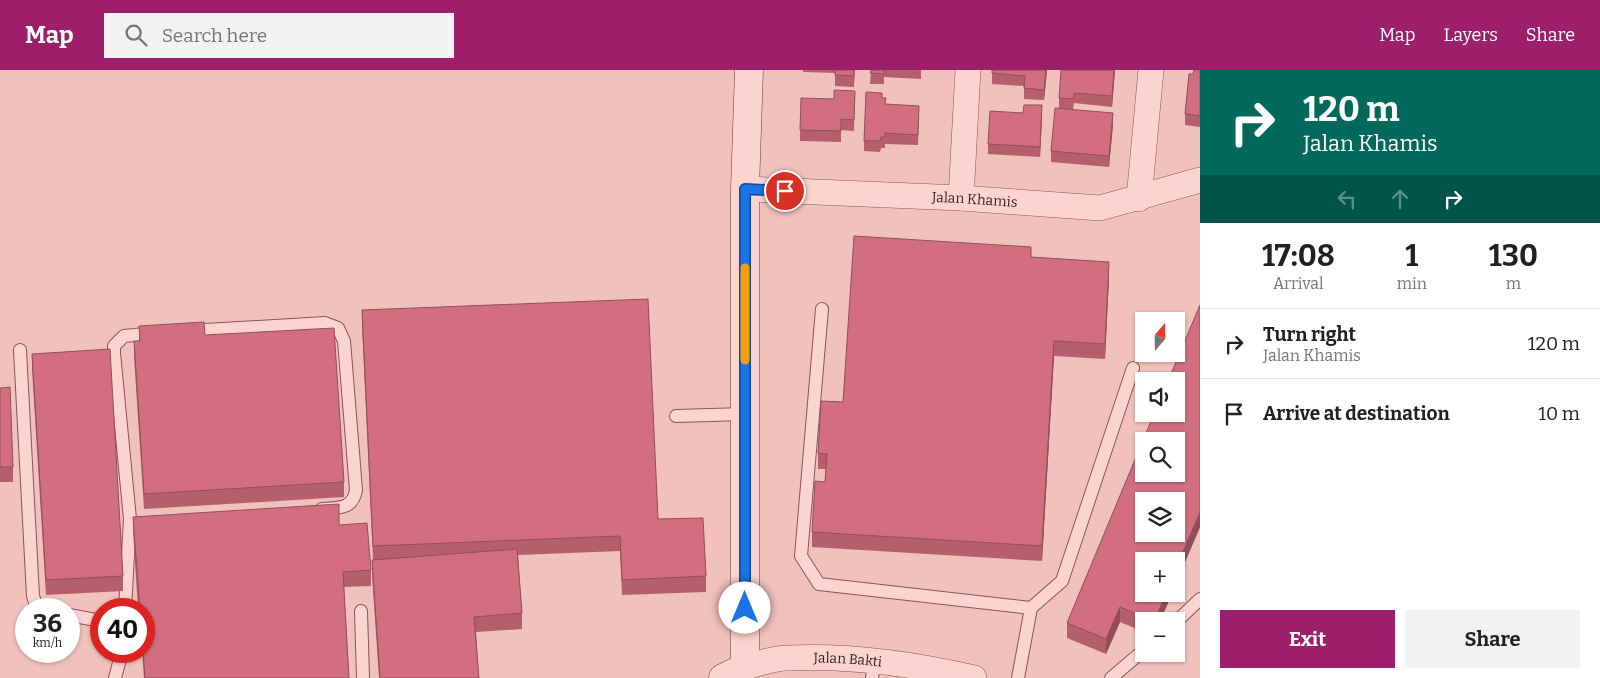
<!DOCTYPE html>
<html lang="en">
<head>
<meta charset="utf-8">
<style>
	:root { --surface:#fff; --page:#f2f2f2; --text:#202124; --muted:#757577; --line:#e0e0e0; --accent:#9d1f6b }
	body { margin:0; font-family:Bitter,serif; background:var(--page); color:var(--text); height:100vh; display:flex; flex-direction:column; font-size:19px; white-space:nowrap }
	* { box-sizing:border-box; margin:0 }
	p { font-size:16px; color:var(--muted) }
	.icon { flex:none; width:28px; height:28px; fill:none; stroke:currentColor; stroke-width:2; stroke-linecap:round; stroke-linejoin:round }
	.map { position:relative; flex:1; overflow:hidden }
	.sheet { display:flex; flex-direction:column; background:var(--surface); width:400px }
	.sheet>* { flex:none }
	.banner { background:#00695c; color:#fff; overflow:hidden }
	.needle { width:32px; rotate:20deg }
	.fabs { position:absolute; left:1135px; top:242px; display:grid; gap:10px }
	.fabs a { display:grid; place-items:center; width:50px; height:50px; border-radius:0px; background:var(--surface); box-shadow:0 1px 4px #0004; font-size:25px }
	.speed { position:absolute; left:15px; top:528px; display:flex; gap:10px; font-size:25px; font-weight:700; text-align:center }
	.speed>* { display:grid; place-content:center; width:65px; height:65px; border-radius:50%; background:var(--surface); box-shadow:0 1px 4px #0004; line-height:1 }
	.speed small { font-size:12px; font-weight:400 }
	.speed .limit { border:8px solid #d22; background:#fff; color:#111 }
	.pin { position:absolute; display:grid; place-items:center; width:42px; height:42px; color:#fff; margin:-21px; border:2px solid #fff; border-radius:50%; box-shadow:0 1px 5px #0007 }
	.me { position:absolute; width:55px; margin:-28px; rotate:0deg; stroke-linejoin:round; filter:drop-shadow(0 0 4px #0008) }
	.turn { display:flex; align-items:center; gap:18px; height:105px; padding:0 20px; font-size:22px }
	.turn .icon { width:65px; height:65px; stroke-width:2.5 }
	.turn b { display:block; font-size:35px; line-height:42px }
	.lanes { display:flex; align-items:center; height:48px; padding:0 20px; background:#0003; justify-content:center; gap:25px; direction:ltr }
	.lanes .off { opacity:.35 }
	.eta { display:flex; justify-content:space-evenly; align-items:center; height:85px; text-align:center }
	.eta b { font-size:30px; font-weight:700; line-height:35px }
	.button { display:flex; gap:10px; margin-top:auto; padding:10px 20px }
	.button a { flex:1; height:58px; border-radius:0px; background:var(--accent); color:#fff; font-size:20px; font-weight:700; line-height:58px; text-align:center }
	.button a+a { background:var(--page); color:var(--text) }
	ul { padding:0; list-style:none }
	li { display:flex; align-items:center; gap:15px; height:70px; padding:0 20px; border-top:1px solid var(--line) }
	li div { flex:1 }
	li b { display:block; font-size:19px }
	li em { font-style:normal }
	header { display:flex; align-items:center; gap:30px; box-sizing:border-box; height:70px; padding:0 25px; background:var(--accent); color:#fff }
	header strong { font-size:24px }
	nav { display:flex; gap:28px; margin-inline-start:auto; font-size:18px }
	.search { width:350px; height:45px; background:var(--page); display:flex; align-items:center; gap:12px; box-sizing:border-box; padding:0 18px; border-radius:0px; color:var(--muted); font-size:19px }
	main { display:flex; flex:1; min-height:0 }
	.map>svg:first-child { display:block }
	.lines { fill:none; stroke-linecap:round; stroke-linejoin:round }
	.lane-casing { stroke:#895457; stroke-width:14 }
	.street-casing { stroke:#895457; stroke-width:26 }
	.secondary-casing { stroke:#6b373c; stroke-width:29 }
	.lane { stroke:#fbd4cf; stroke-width:12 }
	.street { stroke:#fbd4cf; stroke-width:25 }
	.secondary { stroke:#fbd4cf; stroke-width:28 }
	.wall { fill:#b55f6e }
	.shaded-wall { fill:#934d5a }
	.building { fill:#d26e80; stroke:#934d5a; fill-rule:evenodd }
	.route-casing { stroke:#114b97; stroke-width:12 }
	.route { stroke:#1a73e8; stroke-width:9 }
	.slow { stroke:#f59e0b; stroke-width:9 }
	.labels { text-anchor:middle; stroke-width:4; stroke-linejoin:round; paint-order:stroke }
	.street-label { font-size:14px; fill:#371a1d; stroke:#f8d1cb }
</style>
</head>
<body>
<header>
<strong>Map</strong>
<div class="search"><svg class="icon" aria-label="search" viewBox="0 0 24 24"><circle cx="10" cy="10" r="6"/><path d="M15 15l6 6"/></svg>Search here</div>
<nav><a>Map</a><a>Layers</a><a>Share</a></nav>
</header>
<main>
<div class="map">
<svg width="1200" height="608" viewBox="0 0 1200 608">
	<rect width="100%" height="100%" fill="#f1c1bb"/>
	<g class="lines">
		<!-- lane casing -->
		<g class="lane-casing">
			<path id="lane" d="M822,239L801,486L819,514L1031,538
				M188,261L325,253L338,258L344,271L356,420C353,439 339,438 322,439
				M20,280L33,526L36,535L44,539
				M676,346L745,344
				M125,539L130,449L114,283V276L124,266L155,263
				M361,541L363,608
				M69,545L101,551
				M1176,552L1200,529
				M115,608L122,581
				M872,608L874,591
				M1018,608L1031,538L1062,511L1133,298
				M1111,608L1144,580"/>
		</g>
		<!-- street casing -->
		<g class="street-casing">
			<g id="street">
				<path id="s1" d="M745,119L961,128L1100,138L1200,110"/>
				<path d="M961,128L968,0"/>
				<path d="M1139,129L1151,0"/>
				<path id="s2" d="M745,597C759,594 773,588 787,588C849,585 914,594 974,608"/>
			</g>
		</g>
		<!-- secondary casing -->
		<g class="secondary-casing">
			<path id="secondary" d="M723,608L745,597V119L749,0"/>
		</g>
		<!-- lane -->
		<use href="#lane" class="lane"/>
		<!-- street -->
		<use href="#street" class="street"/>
		<!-- secondary -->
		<use href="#secondary" class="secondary"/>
	</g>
	<!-- wall -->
	<path class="wall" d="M803,0H855L854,17L835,16V3L803,2Z
		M871,0H921V9L884,7V14H870Z
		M992,0H1047L1044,30L1024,29V16L992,14Z
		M1115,0L1112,37L1074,33L1073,39L1113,54L1109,97L1051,92V81L1059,38V28Z
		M1200,0V57L1185,55V44L1193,4Z
		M855,21L854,61L841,60V72L800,71V60L834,29Z
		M882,28L886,34L919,46L918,75L885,74V78H881L880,82L864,81V71Z
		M1042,46L1040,87L988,84V74Z
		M1031,187L1109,207L1105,289L1054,286L1042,491L812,477V462L825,412L826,399H818V383L843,332Z
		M1200,235V457L1176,513V491L1172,524L1160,551H1144V562L1120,552L1106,584L1067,568V553Z
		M362,240L658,449L706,506V522L622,525L620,481L518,485L522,543V559L476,562L479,608H379L372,505V490H373L362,256Z
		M139,256L205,265L344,412V427L144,439L134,287V271H139Z
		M32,284L123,506V521L46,525L32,299Z
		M0,318L13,397V412H0Z
		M133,447L371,500V516L344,517L349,608H144L142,581H144V539H138L133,462Z"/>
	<!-- shaded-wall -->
	<path class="shaded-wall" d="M1046,0H1047L1044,30V20Z
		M1114,0H1115L1112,37V26Z
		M1042,35V46L1040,87V77Z
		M1113,43V54L1109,97V86Z
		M1109,192V207L1105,289V274Z
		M1054,271V286L1042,491V476Z
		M1200,442V457L1176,513V498Z
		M1166,524H1172L1160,551H1154Z
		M1120,537V552L1106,584V569Z"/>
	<!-- building -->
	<path class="building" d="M835,0H854V6L835,5Z
		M871,0H884V4L870,3Z
		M992,0H1046L1044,20L1024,18L1025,6L992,3Z
		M1061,0H1114L1112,26L1074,23L1073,29L1059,28Z
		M1194,0H1200V46L1185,44L1189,4H1193Z
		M834,20L855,21L854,50L841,49V61L800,60L801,28L834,29Z
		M866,22L882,23V28H886L885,34L919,36L918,65L885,63V67H881L880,71H864Z
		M1024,35H1042L1040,77L988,74L990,41L1023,43Z
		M1055,38L1113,43L1109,86L1051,81Z
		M854,166L1031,177V187L1109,192L1105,274L1054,271L1042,476L812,462L815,411L825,412L827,384L818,383L821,331L843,332Z
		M648,229L658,449L703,448L706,506L622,510L620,466L373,476L362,240Z
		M1200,235V442L1176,498V491H1144V524H1166L1154,551L1120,537L1106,569L1067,553L1154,344H1176V311H1168ZM1144,371H1176V404H1144ZM1144,431H1176V464H1144Z
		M204,252L205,265L334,258L344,412L144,424L134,271H140L139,256Z
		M110,279L123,506L46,510L32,284Z
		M10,317L13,397H0V318Z
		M339,434V455L367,453L371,500L343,502L349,608H145L143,581H144V539H140L133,447Z
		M517,479L522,543L474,547L479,608H380L372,490Z"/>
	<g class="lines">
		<!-- route casing -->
		<g class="route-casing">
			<path id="route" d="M745,538V119L785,121"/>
		</g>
		<!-- route -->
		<use href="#route" class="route"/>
		<!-- slow -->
		<path class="slow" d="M745,198V290"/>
	</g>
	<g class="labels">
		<!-- street labels -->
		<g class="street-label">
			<text dy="5" stroke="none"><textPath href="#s1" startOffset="230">Jalan Khamis</textPath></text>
			<text dy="5" stroke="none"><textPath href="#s2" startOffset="104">Jalan Bakti</textPath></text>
		</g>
	</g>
</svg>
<div class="fabs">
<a><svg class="needle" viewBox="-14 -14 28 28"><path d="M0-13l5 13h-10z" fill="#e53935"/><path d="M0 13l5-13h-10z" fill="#757577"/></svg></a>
<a><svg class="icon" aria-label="sound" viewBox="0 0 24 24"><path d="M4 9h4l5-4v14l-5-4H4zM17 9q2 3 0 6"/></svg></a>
<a><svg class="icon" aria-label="search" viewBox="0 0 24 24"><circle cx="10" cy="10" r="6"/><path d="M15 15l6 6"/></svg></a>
<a><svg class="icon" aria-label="layers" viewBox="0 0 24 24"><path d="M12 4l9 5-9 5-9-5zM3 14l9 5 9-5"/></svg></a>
<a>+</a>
<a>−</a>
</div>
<div class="speed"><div>36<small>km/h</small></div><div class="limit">40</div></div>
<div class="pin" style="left:785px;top:121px;background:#d93025"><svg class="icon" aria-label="arrive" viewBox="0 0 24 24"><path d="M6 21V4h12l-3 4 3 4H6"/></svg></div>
<svg class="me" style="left:745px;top:538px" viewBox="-20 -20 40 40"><circle r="19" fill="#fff"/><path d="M0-13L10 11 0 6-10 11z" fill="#1a73e8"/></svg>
</div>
<section class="sheet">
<div class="banner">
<div class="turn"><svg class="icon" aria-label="right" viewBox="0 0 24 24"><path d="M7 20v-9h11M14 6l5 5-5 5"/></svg><div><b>120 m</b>Jalan Khamis</div></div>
<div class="lanes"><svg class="icon off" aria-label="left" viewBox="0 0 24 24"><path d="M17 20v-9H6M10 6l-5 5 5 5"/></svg><svg class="icon off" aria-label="ahead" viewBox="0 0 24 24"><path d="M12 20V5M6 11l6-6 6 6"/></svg><svg class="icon" aria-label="right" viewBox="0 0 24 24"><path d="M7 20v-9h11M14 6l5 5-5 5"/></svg></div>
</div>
<div class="eta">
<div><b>17:08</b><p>Arrival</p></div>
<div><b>1</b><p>min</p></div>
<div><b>130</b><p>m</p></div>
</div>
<ul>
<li><svg class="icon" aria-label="right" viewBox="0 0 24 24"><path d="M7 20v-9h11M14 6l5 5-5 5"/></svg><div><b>Turn right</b><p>Jalan Khamis</p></div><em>120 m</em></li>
<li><svg class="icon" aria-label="arrive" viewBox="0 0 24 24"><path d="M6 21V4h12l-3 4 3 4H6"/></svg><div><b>Arrive at destination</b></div><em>10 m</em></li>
</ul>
<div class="button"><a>Exit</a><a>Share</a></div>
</section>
</main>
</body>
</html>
